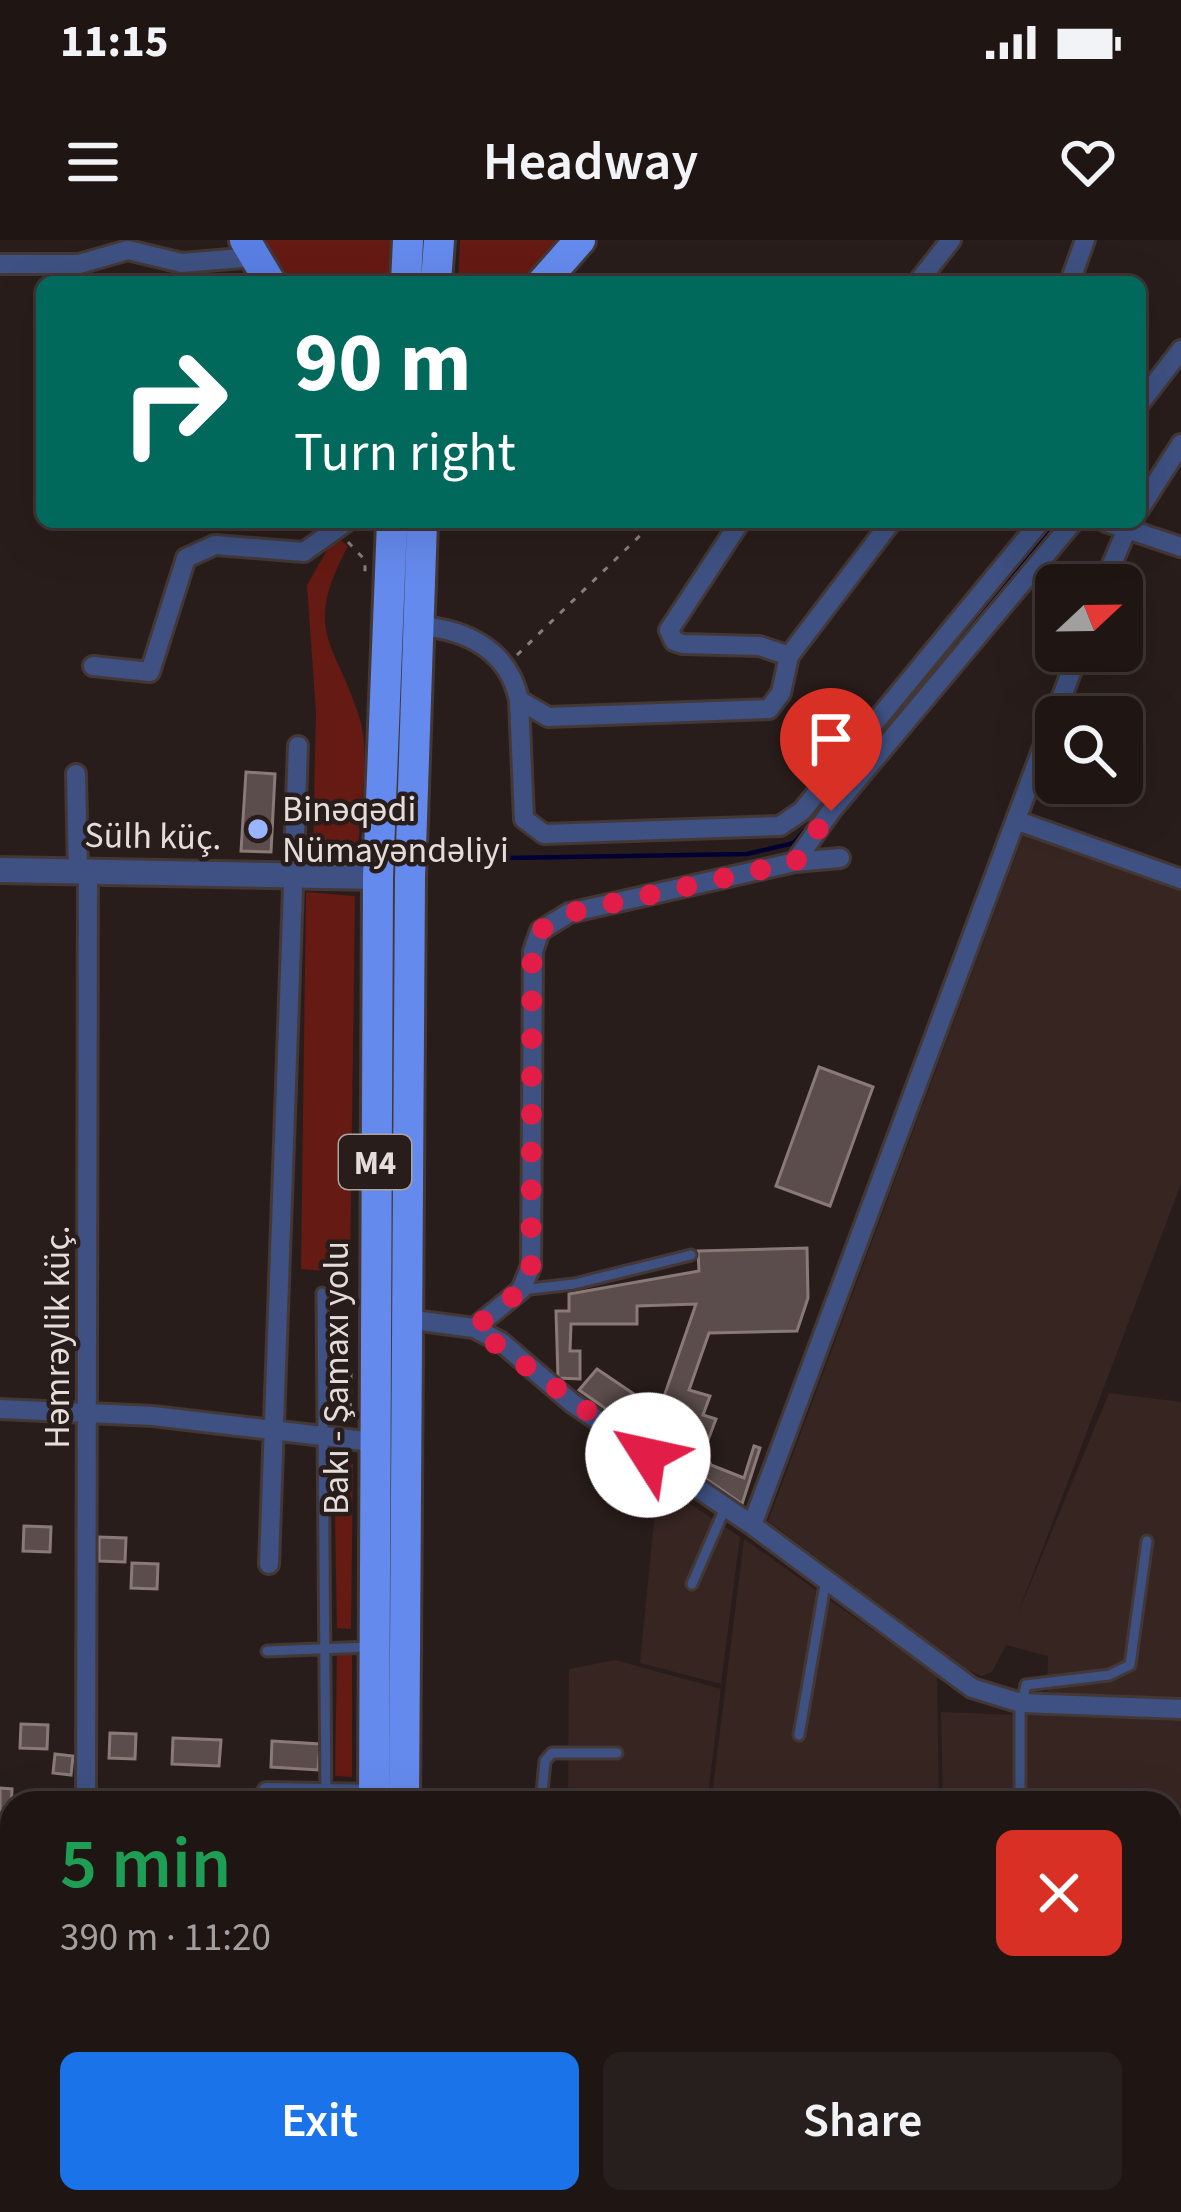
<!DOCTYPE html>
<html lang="en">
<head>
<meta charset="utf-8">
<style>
	:root { --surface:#1f1614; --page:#271f1d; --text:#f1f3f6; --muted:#a19fa0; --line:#3c3534; --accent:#1a73e8 }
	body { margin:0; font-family:"Source Sans 3",sans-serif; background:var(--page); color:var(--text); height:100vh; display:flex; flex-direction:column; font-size:45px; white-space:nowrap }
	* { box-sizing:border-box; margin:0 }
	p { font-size:39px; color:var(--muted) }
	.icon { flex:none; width:66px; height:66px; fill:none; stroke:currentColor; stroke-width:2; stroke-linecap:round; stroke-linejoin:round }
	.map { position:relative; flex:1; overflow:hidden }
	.side { position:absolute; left:0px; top:1551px; width:1182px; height:423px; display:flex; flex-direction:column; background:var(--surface); border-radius:36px 36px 0 0; box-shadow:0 12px 48px #0002,0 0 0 3px var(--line) }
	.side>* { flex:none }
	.guide { position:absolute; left:36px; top:36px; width:1110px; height:252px; border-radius:18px; box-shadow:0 12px 48px #0002,0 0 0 3px var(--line); background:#00695c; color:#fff; overflow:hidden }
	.needle { width:78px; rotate:68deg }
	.controls { position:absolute; left:1035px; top:324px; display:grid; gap:24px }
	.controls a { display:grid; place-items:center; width:108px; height:108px; border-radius:18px; background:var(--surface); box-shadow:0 12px 48px #0002,0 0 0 3px var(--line); font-size:60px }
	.pin { position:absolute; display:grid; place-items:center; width:102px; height:102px; color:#fff; margin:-123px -51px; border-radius:50% 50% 50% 0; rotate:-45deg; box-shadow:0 0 12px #0007 }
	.pin .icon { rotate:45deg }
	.me { position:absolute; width:132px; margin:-66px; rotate:305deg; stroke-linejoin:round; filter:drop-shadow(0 0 9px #0008) }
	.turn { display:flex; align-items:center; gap:42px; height:252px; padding:0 60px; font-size:54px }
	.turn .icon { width:156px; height:156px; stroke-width:2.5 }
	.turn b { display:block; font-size:84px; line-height:102px }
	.round { display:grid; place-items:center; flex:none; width:126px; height:126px; border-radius:18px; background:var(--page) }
	.summary { display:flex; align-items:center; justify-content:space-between; height:204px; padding:0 60px }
	h1 { font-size:72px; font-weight:600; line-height:90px; color:#1e9e55 }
	.primary-button { display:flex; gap:24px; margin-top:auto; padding:24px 60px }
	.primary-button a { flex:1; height:138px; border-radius:18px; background:var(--accent); color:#fff; font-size:48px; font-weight:600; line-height:138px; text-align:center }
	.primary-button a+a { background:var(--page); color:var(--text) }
	.status { display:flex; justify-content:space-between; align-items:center; height:84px; padding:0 60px; background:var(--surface); direction:ltr }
	.status svg { height:33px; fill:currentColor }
	header { display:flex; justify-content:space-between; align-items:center; height:156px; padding:0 60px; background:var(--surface); font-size:54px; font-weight:600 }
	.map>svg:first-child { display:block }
	.built { fill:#372522 }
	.green { fill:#651a13 }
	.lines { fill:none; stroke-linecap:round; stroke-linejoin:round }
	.stream { stroke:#010033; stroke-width:4.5 }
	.building { fill:#5b4d4b; stroke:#897977; stroke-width:3 }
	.service-casing { stroke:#433836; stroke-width:15 }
	.minor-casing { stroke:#433836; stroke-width:24 }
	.tertiary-casing { stroke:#433836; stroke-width:30 }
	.primary-casing { stroke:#433836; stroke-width:36 }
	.trunk-casing { stroke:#433836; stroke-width:36 }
	.path { stroke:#887e7c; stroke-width:3; stroke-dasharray:6 9; stroke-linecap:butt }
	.service { stroke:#3e5182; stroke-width:9 }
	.minor { stroke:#3e5182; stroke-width:18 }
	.tertiary { stroke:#3e5182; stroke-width:24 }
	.primary { stroke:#5a7fe4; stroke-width:30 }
	.trunk { stroke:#648aed; stroke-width:30 }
	.route { stroke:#e11d48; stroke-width:21; stroke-dasharray:0 37.8 }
	.poi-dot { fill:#98b5fd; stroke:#291d1b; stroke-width:4.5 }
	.labels { text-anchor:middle; stroke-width:9; stroke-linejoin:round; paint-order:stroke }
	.shield { fill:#291d1b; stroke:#ada3a1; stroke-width:3 }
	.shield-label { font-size:33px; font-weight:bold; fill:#e5dddb }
	.poi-label { font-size:36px; fill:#e5dddb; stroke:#291d1b; text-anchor:start }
	.street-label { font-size:36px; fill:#e5dddb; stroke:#291d1b }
</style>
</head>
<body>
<div class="status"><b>11:15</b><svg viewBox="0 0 49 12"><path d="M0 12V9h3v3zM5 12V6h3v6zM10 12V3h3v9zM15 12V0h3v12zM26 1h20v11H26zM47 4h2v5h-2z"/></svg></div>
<header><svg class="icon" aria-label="menu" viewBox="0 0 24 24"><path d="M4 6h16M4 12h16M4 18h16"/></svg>Headway<svg class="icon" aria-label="heart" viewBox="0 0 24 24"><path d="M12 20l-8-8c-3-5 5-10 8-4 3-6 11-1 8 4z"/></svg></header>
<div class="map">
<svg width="1181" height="1972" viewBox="0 0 1181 1972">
	<rect width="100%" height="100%" fill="#291d1b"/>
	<!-- built -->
	<path class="built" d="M1024,593L1181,651V944L1017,1376L1109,1153L1181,1162V1459L1047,1452L1048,1416L1006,1405L992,1432L982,1436L966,1429L768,1281Z
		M668,1249L740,1297L721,1444L640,1423L655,1272Z
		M744,1299L937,1436L939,1563H711Z
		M615,1420L721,1449L707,1563H568L569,1429Z
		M941,1472L1181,1481V1872L1170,1871V1563H943Z"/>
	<!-- green -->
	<path class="green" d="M261,0H393L390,42H287Z
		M460,0H568L535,42H458Z
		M335,296L348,306C300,396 338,402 361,483C370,515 359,580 358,615L313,611L316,473L307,345Z
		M306,652L355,656L350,1033L301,1029Z
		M334,1223L353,1224L351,1389L337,1388Z
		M337,1413L352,1415V1537L335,1536Z"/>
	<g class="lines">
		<!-- stream -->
		<path class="stream" d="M1159,153L1181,126
			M819,570L1054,282
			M453,619L747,614L794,603L804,591"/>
	</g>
	<!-- building -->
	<path class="building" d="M246,532L275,534L271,612L241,611Z
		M819,827L873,847L830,966L776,946Z
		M807,1008L808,1058L797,1091L709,1093L689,1150L710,1156L703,1175L716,1179L704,1211L711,1225L744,1238L754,1206L760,1208L742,1264L579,1150L597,1129L659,1171L696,1064L637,1066V1084H571L570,1111H580V1139L558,1138L556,1071H569V1054L699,1031L698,1011Z
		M24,1286L51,1287L50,1312L23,1311Z
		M99,1297L126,1298L125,1322L99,1321Z
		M132,1323L158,1324L157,1349L131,1348Z
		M21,1484L48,1485L47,1509L20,1508Z
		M110,1493L136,1494L135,1519L109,1518Z
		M173,1498L221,1500L219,1526L172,1524Z
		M272,1501L320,1504L318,1530L271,1527Z
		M55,1514L73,1516L71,1535L53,1533Z
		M0,1548L12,1549L11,1574L0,1573Z
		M0,1659H10L9,1684L0,1683Z
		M21,1962H47V1972H20Z
		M285,1964L312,1965L311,1972H285Z
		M117,1965L152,1966V1972H116Z"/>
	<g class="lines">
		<!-- service casing -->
		<g class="service-casing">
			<path id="service" d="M521,1050L574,1044L691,1015
				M322,1053L326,1563
				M692,1344L725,1268
				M267,1411L370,1407
				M799,1495L826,1339
				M541,1563L545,1521L552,1513H617
				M1020,1563V1472L1026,1445L1109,1435L1130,1425L1147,1301"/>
		</g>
		<!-- minor casing -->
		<g class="minor-casing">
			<path id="minor" d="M0,24H79L128,10L182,23L255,17
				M918,42L951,0
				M1070,42L1085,0
				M1140,163L1181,110
				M1140,268L1181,204
				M740,282L669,390L674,401L683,404L760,406L789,416
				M1106,282L1181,307
				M1103,345L1130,282
				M418,386C467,389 509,411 519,460L548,477L769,469L781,453L789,416L891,282
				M93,426L150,432L186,318L215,305L304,312L346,282
				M519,460L524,579L544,594L780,586L802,571L1040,282
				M76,534L78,631
				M1018,581L1181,639
				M795,622L840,618
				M406,1079L474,1088L501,1102L571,1162L752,1285L972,1448L1021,1463L1181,1469
				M474,1088L521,1050L531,1026L533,711L540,691L569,673L795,622L831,571L1073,282
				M0,1169L153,1176L373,1202
				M752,1285L1079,411
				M269,1324L298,506
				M86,1563L88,630
				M261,1563L267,1552L374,1554
				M0,1703L12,1704
				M86,1962V1972
				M249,1972V1962"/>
		</g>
		<!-- tertiary casing -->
		<g class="tertiary-casing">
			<path id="tertiary" d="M0,630L378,637"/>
		</g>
		<!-- primary casing -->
		<g class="primary-casing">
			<path id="primary" d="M245,0L270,42"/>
		</g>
		<!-- trunk casing -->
		<g class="trunk-casing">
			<path id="trunk" d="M406,42L408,0
				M436,42L439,0
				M543,42L580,0
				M374,1563L378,637L392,282
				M404,1563L410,637L422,282
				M403,1962V1972
				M371,1972V1962"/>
		</g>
		<!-- path -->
		<path class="path" d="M850,42L878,36L901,39
			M348,302L365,320V340
			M517,415L654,282
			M336,1133H351L350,1181
			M334,1962V1972
			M433,1962V1972
			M559,1972V1962"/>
		<!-- service -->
		<use href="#service" class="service"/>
		<!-- minor -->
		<use href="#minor" class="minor"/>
		<!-- tertiary -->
		<use href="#tertiary" class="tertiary"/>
		<!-- primary -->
		<use href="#primary" class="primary"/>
		<!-- trunk -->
		<use href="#trunk" class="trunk"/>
	</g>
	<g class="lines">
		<!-- route -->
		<path class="route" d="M648,1215L474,1088L521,1050L531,1026L532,711L539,691L569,673L795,622L831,571"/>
	</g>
	<!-- markers -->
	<circle class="poi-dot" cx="258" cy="589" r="12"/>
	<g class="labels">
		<!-- shield labels -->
		<rect class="shield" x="339" y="895" width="72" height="54" rx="9"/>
		<g class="shield-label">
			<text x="375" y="934">M4</text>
		</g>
		<!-- poi labels -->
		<g class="poi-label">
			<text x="282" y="581">Binəqədi<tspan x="282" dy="41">Nümayəndəliyi</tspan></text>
		</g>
		<!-- street labels -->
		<g class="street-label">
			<text transform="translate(153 595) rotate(1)" y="13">Sülh küç.</text>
			<text transform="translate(56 1097) rotate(-90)" y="13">Həmrəylik küç.</text>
			<text transform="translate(335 1138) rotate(-90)" y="13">Bakı - Şamaxı yolu</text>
		</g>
	</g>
</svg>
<div class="controls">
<a><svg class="needle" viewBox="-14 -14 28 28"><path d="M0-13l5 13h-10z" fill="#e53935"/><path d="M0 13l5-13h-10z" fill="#a19fa0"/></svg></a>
<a><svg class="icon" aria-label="search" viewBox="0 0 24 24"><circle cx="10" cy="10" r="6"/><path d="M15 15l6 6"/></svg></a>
</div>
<div class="pin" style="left:831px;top:571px;background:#d93025"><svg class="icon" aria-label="arrive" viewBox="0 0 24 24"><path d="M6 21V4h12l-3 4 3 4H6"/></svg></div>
<svg class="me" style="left:648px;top:1215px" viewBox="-20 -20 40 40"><circle r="19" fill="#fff"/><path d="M0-13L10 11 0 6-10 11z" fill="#e11d48"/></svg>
<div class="guide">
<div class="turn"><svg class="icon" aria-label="right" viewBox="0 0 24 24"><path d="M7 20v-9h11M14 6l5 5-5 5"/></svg><div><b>90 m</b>Turn right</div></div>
</div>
<section class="side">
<div class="summary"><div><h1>5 min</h1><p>390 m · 11:20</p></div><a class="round" style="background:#d93025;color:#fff"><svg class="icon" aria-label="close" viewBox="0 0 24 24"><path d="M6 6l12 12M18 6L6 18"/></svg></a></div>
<div class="primary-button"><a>Exit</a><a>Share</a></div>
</section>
</div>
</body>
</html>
